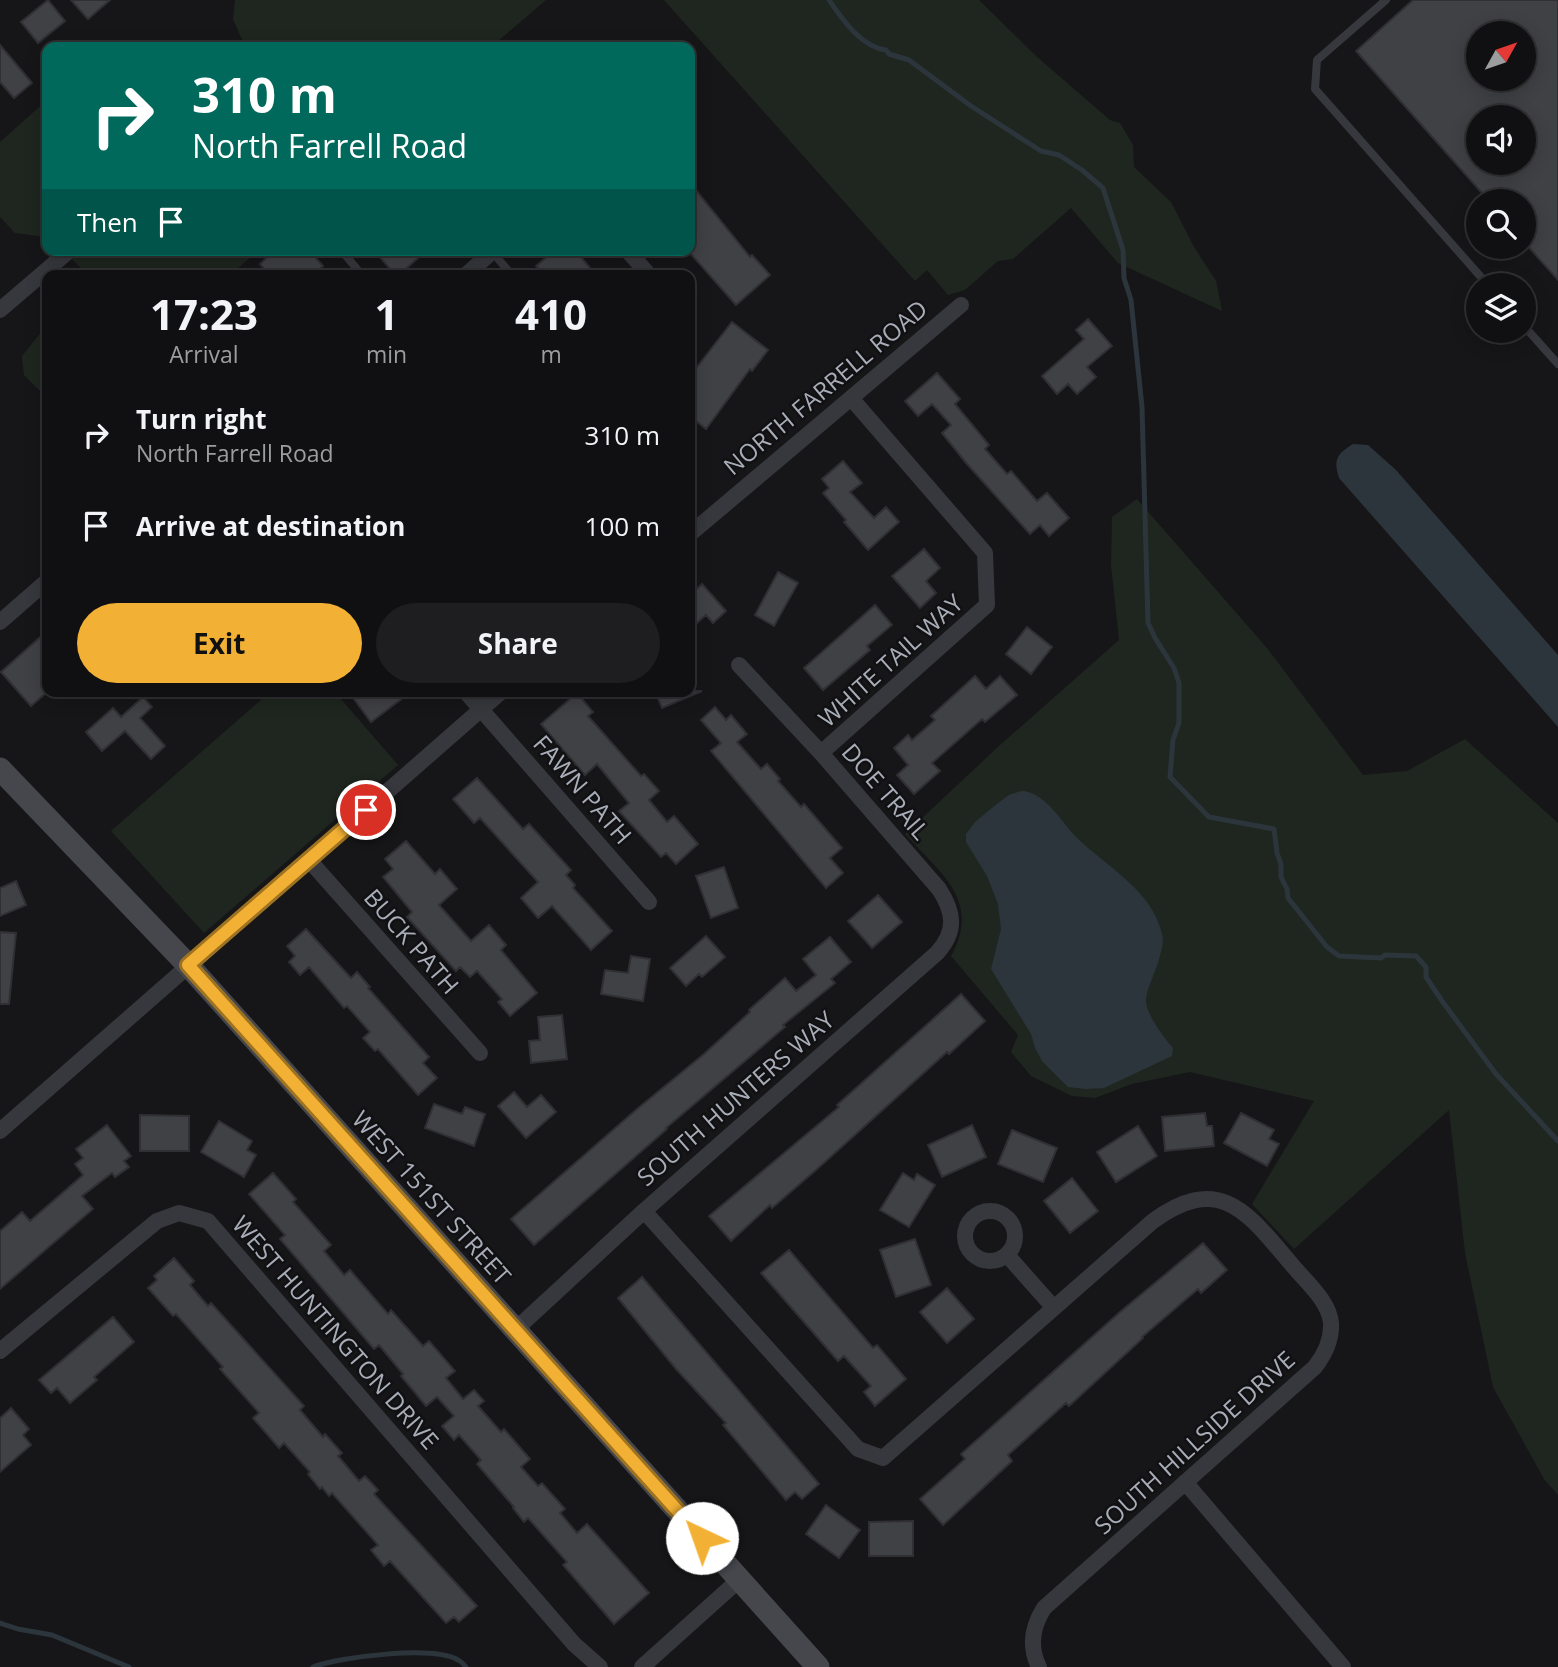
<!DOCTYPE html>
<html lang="en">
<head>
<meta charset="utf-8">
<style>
	:root { --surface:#101012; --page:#1e1e20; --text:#f1f3f6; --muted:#9c9d9f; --line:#303032; --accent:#f2b134 }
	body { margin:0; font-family:"Open Sans",sans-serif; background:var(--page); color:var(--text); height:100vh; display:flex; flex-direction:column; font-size:26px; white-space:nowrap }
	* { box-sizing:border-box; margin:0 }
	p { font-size:23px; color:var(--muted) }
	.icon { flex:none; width:38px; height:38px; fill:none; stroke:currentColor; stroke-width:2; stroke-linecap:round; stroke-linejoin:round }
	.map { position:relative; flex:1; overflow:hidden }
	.side { position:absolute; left:42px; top:270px; width:653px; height:427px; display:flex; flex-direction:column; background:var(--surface); border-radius:14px; box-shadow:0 4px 18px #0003,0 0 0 2px var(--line) }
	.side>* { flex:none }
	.guide { position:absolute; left:42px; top:42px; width:653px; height:214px; border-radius:14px; box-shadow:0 4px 18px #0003,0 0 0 2px var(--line); background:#00695c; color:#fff; overflow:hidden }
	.needle { width:46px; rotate:50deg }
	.controls { position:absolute; left:1466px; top:21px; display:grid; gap:14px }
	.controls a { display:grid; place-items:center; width:70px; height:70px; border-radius:50%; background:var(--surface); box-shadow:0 4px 18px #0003,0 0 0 2px var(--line); font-size:35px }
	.pin { position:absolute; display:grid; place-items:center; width:60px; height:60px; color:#fff; margin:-30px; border:4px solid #fff; border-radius:50%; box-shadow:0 2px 7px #0007 }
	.me { position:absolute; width:77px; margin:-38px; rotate:318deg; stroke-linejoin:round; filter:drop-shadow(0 0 5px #0008) }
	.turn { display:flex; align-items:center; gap:24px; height:147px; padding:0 35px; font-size:32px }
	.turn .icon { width:91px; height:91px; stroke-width:2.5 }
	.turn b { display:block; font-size:49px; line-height:60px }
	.then { display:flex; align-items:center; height:66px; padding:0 35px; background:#0003; gap:14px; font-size:26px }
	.eta { display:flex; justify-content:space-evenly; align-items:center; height:119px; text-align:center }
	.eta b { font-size:42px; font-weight:700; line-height:49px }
	.primary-button { display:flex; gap:14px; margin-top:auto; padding:14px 35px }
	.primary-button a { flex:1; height:80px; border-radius:42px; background:var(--accent); color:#111; font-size:28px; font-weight:700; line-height:80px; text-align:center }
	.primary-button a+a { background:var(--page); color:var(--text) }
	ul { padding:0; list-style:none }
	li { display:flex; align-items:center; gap:21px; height:91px; padding:0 35px }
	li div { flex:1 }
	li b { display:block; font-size:26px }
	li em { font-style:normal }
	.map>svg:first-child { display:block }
	.green { fill:#1e261f }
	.water { fill:#2c353c }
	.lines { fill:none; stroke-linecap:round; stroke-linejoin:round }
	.stream { stroke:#2c353c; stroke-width:5 }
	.building { fill:#404145; stroke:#303034; stroke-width:2; fill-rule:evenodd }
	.lane { stroke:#37383d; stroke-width:8 }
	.street { stroke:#37383d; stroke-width:16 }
	.secondary { stroke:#45474d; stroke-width:23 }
	.route-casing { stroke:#9d7322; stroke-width:18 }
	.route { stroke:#f2b134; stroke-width:12 }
	.labels { text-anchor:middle; stroke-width:5; stroke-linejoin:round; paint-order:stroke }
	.street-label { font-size:24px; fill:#a8adb8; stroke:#111113 }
</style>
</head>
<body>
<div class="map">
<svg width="1558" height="1667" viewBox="0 0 1558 1667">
	<rect width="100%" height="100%" fill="#161618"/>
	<!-- green -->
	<path class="green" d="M235,0H546L491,47H245L233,19Z
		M664,0H979L1036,56L1110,120L1120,123L1133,145L1134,167L1171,202L1194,247L1216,281L1222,311L1118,263L1071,208L1013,259L998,261L965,290L948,295L927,270L915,281Z
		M47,100V237L15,233L0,217V142Z
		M63,250H259L230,275H82L81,268Z
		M47,325V398L24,375L22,356Z
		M1137,499L1267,648L1363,775L1407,771L1465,739L1558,823V1495L1544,1479L1493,1387L1465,1253L1449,1110L1294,1249L1252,1204L1314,1101L1190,1072L1132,1084L1095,1098L1072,1096L1031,1076L1011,1052L1018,1035L951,956C982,900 940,873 905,834L1000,745L1119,640L1111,565L1112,517Z
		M271,691H334L398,765L204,933L111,831Z"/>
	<!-- water -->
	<path class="water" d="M1353,444L1368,445L1396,470L1558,655V727L1339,478C1333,459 1337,454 1353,444Z
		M1021,791C1045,791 1062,823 1077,838C1107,867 1152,890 1162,934C1164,941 1162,949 1160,955C1158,968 1145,991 1146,1002C1147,1015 1164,1038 1173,1048L1172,1056L1104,1088L1085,1089L1068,1087L1042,1061L1035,1048L1031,1034L991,969L1001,929L998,904L987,876L966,842V834L975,822L998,803L1009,795Z"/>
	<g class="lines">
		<!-- stream -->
		<path class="stream" d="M829,0C842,19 861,47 886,50L889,54L909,60L971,106L1041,151L1059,155L1082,170L1103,188L1123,250L1124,278L1131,300L1142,407L1148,623L1155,638L1174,668L1179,683V723L1173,740L1170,777L1209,817L1274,829L1277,853L1281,864V877L1287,889L1288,898L1327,947L1339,956L1381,958L1385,955L1416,956L1426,967V977L1442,1001L1496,1074L1558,1141
			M0,1623L18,1629L52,1635L129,1667
			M313,1667C340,1657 433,1645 458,1660C461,1661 464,1665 466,1667"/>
	</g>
	<!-- building -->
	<path class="building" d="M48,0L65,21L38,43L21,22Z
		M71,0H110L88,19Z
		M1413,0H1558V280L1524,242V201H1489L1356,51ZM1479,33H1524V79H1479ZM1479,117H1524V163H1479Z
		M0,45L32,83L14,98L0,82Z
		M690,183L750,257L752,255L770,275L736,305L690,253Z
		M275,250H309L323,266L313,275H269L260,264Z
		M374,250H427L399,275H395Z
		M555,250H575L596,275H544L536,266Z
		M1088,319L1112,346L1087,367L1096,377L1077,394L1068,384L1057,394L1042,376L1084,339L1076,330Z
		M732,322L768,350L752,371L750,369L706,429L690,416V376Z
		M937,373L960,399L955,404L989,445L985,449L1007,474L1011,471L1037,501L1047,493L1069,518L1049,536L1040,525L1030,534L967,464L942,433L951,425L932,404L918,416L905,401Z
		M843,461L862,483L850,492L874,518L886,507L899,522L868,550L844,522L846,520L823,493L829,488L822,479Z
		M924,549L940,568L926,581L936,593L920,608L892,576Z
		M778,572L798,583L774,626L755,615Z
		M702,584L726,611L713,623L706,615L690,629V595Z
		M875,605L892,625L867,646L870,650L823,690L804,668Z
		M1027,627L1052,647L1031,674L1006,654Z
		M47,631V692L31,706L1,672Z
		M975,676L986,689L1000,676L1017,695L985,722L982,719L932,763L940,771L914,794L897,775L908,765L894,748L908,735L912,740L935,720L931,716Z
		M348,691H412L371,722Z
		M655,691H702L662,708Z
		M577,693L593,712L588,716L641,776L644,774L659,791L649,800L667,822L674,816L698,844L676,864L666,853L661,857L619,811L629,803L597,764L585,775L541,724Z
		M143,697L152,707L140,718L165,746L151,759L125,731L102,751L86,732L113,708L121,717Z
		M715,707L726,720L731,715L747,734L737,742L761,769L767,764L780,779L778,781L801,807L804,804L842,848L830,858L843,873L826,888L711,751L721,743L701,720Z
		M477,778L523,829L529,824L571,870L566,875L575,885L573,888L612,931L591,950L552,906L538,918L521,898L538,882L480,818L474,823L453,799Z
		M406,841L435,874L440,869L457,889L439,905L471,941L489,925L506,945L501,950L537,993L510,1016L498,1002L502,999L477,971L470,977L460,967L456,971L407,917L412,912L383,877L393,869L385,859Z
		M724,867L738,908L711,918L696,876Z
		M16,881L26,905L0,916V888Z
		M878,895L902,922L872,948L848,921Z
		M306,929L351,978L357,972L370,987L368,988L429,1057L423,1063L437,1078L418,1095L378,1049L375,1051L363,1038L370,1032L347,1006L344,1008L309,967L300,975L289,962L295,956L287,946Z
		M0,932L16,933L9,1004H0Z
		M706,936L725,957L702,977L699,974L686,986L670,968Z
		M830,937L851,962L831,979L835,983L783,1025L785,1027L666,1128L667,1129L534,1245L511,1219L637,1109L704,1054L750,1012L749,1010L785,978L796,991L816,975L803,959Z
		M631,956L650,959L643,1001L601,994L605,970L628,973Z
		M961,994L985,1021L949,1054L947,1052L816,1170L772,1208L770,1205L731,1241L709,1216L839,1107L837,1105Z
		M562,1015L567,1059L531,1063L529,1041L540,1040L538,1017Z
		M514,1092L527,1107L541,1095L556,1112L526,1138L498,1106Z
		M434,1104L462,1114L465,1107L485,1114L474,1146L425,1128Z
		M1205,1113L1207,1126H1212L1214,1146L1165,1151L1162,1117Z
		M1241,1113L1274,1130L1269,1139L1279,1144L1267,1166L1224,1143Z
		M140,1115L189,1116V1151H140Z
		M219,1121L252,1141L247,1150L256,1155L244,1177L201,1152Z
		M107,1125L131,1156L124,1161L129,1167L115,1177L112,1173L82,1196L93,1209L0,1289V1231L22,1212L30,1221L83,1175L75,1164L83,1158L76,1149Z
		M972,1125L986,1157L942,1177L928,1145Z
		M1138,1126L1157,1156L1116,1182L1097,1152Z
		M1012,1130L1057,1148L1043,1182L998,1164Z
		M273,1173L296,1199L293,1202L331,1245L324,1251L344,1275L350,1270L388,1314L391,1310L423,1346L429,1341L455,1371L446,1378L463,1399L474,1390L484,1401L478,1406L501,1432L504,1429L530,1459L521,1467L538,1486L542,1483L565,1509L560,1513L577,1533L587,1524L649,1593L614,1624L563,1565L567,1562L528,1518L524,1522L513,1508L514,1507L477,1464L481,1460L459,1435L454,1440L442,1426L454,1416L437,1397L426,1406L401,1376L403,1374L379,1345L374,1349L280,1239L285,1235L249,1194Z
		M903,1173L914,1180L917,1174L935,1185L909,1227L880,1210Z
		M1072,1178L1098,1211L1070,1233L1044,1201Z
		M915,1239L931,1285L896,1297L880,1250Z
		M1203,1243L1227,1270L1201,1293L1198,1289L1142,1337L1143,1338L1069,1406L1066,1403L1008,1455L1012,1461L943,1525L920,1499L965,1459L961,1454L1120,1312Z
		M789,1250L873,1348L877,1345L906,1379L875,1406L864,1392L871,1386L844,1356L838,1361L761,1273Z
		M174,1258L194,1281L190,1285L208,1306L211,1303L304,1406L300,1410L323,1437L325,1434L342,1453L338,1456L359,1481L365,1476L378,1490L374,1494L477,1606L459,1622L454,1617L446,1623L390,1561L384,1566L371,1550L378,1545L332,1493L329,1496L322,1487L320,1489L308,1474L310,1472L284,1443L279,1448L253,1418L259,1413L220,1369L223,1367L176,1314L173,1316L148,1288L157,1280L154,1276Z
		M642,1277L819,1484L802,1499L795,1492L786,1500L723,1425L726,1423L676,1369L618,1298Z
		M947,1288L974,1319L947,1343L920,1312Z
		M113,1317L134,1342L94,1377L97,1380L70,1403L57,1388L51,1393L39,1380Z
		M11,1408L29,1429L23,1435L31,1445L0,1472V1418Z
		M826,1505L860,1530L839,1558L806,1534Z
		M913,1521V1556H869V1522Z"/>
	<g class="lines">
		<!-- lane -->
		<path class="lane" d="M1386,0L1317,60L1315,89L1488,285
			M341,250L362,275
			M492,252L512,275
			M1524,326L1558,364"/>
		<!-- street -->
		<path class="street" d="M627,250L649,275
			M466,275L494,250
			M0,310L70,250
			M690,534L961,305
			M0,622L47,581
			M465,691L649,902
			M821,753L987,605L985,553L851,398
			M309,860L480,1053
			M0,1131L502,691
			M965 1236a25 25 0 1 1 50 0a25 25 0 1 1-50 0Z
			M644,1211L858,1449L883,1458L1153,1221C1222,1171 1249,1215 1293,1266C1306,1282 1329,1301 1331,1323C1332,1340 1325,1354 1315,1367L1044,1608C1032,1627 1029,1647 1039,1667
			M1007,1255L1054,1308
			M515,1330L644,1211L937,953C957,931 954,912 939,889L821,753L739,665
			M0,1351L157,1221L179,1213L208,1221L574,1644L600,1667
			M1185,1482L1343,1667
			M642,1667L740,1579"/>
		<!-- secondary -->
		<path class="secondary" d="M0,769L188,965L818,1667"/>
	</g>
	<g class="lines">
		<!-- route casing -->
		<g class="route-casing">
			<path id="route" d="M366,810L188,965L702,1538"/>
		</g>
		<!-- route -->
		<use href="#route" class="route"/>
	</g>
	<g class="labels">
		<!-- street labels -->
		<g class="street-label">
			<text transform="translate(826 388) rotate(-40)" y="8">NORTH FARRELL ROAD</text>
			<text transform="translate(891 661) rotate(-42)" y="8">WHITE TAIL WAY</text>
			<text transform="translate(582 790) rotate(49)" y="8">FAWN PATH</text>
			<text transform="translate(885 792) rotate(49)" y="8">DOE TRAIL</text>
			<text transform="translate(411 942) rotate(49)" y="8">BUCK PATH</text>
			<text transform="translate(736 1099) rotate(-41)" y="8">SOUTH HUNTERS WAY</text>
			<text transform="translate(431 1198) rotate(48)" y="8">WEST 151ST STREET</text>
			<text transform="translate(335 1333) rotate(49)" y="8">WEST HUNTINGTON DRIVE</text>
			<text transform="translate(1195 1443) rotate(-42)" y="8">SOUTH HILLSIDE DRIVE</text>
		</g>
	</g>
</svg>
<div class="controls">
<a><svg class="needle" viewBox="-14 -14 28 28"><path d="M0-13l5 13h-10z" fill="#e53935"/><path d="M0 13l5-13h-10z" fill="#9c9d9f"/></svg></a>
<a><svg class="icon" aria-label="sound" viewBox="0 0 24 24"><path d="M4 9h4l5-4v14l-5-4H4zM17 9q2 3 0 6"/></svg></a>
<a><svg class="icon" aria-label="search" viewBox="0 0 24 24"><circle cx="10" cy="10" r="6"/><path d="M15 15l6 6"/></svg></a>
<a><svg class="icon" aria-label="layers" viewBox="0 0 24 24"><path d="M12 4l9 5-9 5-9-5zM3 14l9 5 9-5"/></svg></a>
</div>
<div class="pin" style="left:366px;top:810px;background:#d93025"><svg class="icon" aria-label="arrive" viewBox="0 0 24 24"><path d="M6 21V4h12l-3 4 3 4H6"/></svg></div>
<svg class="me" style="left:702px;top:1538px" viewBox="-20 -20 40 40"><circle r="19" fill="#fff"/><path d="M0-13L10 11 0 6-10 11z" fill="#f2b134"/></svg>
<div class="guide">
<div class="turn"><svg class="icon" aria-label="right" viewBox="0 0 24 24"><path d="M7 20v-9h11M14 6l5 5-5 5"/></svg><div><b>310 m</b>North Farrell Road</div></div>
<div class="then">Then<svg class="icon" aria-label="arrive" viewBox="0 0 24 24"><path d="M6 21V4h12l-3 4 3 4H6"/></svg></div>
</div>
<section class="side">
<div class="eta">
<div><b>17:23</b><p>Arrival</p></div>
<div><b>1</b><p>min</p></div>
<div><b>410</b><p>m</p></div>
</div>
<ul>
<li><svg class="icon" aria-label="right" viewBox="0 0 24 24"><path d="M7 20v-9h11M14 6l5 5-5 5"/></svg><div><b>Turn right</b><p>North Farrell Road</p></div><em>310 m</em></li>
<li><svg class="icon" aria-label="arrive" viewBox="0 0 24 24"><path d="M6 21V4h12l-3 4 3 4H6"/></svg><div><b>Arrive at destination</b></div><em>100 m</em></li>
</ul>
<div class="primary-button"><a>Exit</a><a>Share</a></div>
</section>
</div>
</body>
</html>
